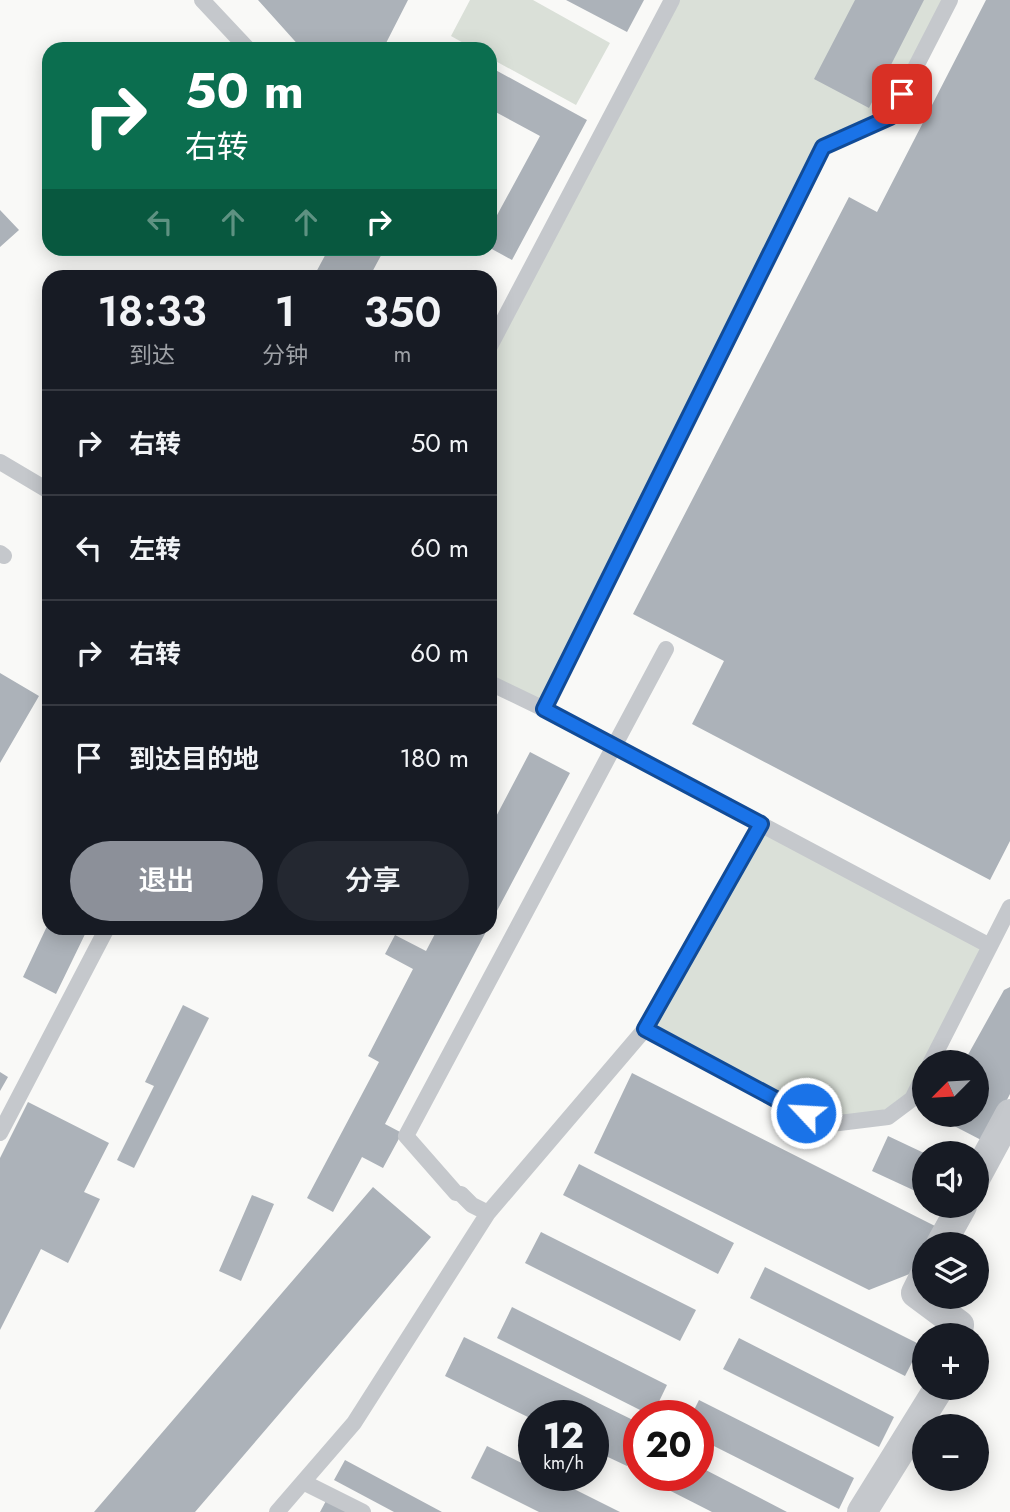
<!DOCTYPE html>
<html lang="zh">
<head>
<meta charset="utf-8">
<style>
	:root { --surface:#171b24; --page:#242831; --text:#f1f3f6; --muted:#9ea1a6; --line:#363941; --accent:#8c9099 }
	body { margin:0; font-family:Jost,"Noto Sans SC",sans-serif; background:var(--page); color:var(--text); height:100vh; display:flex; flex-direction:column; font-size:26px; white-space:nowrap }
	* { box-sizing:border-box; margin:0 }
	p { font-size:23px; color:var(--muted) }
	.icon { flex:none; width:38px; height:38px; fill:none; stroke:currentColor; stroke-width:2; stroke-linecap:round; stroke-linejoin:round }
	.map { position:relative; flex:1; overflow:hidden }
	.sheet { position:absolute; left:42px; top:270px; width:455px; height:665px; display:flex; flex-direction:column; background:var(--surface); border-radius:21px; box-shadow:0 4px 18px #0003 }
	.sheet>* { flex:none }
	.banner { position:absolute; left:42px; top:42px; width:455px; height:214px; border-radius:21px; box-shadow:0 4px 18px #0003; background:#0b6e4f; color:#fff; overflow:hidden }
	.needle { width:46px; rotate:246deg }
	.fabs { position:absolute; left:912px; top:1050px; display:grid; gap:14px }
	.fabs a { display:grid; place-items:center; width:77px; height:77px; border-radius:50%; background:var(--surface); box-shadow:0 4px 18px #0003; font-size:35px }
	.speed { position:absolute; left:518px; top:1400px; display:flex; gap:14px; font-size:35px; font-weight:700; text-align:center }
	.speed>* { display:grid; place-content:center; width:91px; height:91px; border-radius:50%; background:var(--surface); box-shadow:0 4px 18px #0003; line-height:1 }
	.speed small { font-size:18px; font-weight:400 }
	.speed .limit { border:10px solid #d22; background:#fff; color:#111 }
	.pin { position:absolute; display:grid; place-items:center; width:60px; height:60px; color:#fff; margin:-30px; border-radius:14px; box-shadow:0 4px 10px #0006 }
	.me { position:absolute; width:77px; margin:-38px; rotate:295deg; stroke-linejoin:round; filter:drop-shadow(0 0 5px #0008) }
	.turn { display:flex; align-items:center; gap:24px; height:147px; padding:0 28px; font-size:32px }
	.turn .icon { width:91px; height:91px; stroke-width:2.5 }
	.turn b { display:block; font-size:49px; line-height:60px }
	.lanes { display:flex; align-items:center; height:66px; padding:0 28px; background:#0003; justify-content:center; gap:35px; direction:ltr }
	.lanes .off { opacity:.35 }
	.eta { display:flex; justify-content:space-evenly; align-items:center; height:119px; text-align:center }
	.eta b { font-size:42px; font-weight:600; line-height:49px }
	.primary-button { display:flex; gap:14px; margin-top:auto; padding:14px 28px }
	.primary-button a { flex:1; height:80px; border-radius:42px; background:var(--accent); color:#fff; font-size:28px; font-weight:600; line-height:80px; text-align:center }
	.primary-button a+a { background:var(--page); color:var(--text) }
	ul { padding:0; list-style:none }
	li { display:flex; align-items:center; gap:21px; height:105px; padding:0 28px; border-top:2px solid var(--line) }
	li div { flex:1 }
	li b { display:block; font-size:26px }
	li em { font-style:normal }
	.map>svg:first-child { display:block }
	.green { fill:#dae0d8 }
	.building { fill:#acb2b9 }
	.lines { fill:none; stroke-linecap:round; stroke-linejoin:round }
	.service { stroke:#c5c8cc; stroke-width:16 }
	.minor { stroke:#c5c8cc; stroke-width:30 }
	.route-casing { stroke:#114b97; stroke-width:18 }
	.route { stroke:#1a73e8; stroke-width:12 }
</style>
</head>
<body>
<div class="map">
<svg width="1010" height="1512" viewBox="0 0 1010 1512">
	<rect width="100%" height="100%" fill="#f9f9f7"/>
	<!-- green -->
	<path class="green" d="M470,0H533L610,43L576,105L490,58V49H474L451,36Z
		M672,0H950L890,117L823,147L544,709L490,682V346Z
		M761,824L990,946L924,1062V1075L888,1117L831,1124L645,1029Z"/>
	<!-- building -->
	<path class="building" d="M258,0H408L383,49H302Z
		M566,0H644L627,32Z
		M855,0H924L869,108L814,79Z
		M986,0H1010V841L990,880L692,724L724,661L633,614L849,197L877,212Z
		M445,42L458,49H441Z
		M490,67L587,120L512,260L490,248V228L540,136L490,109Z
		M0,210L19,230L0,247Z
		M329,248H385L370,276H314Z
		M490,291L497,295L490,308Z
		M0,673L39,696L0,763Z
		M530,752L570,773L490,924V828Z
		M49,922V928H88L56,994L23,977Z
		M438,928H488L385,1124L402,1133L383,1168L362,1157L333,1212L307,1198L379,1062L368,1056L413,969L385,954L395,935L426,951Z
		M1010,987V1094L985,1142L933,1115H976V1062H964L1004,990Z
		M183,1005L209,1018L134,1168L117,1160L154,1086L145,1082Z
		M0,1072L8,1077L0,1091Z
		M632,1073L935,1226L912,1273L869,1290L594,1153Z
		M28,1102L109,1143L84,1192L100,1199L68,1263L41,1249L0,1330V1158Z
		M888,1136L924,1153V1195L872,1171Z
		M579,1164L734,1243L718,1274L563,1195Z
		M373,1187L431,1237L195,1512H94Z
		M252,1195L274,1204L241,1281L219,1271Z
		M541,1232L696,1310L680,1341L525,1263Z
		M765,1267L921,1345L905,1376L750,1298Z
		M512,1307L667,1385L652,1416L497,1338Z
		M464,1337L639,1423V1443L627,1466L593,1450V1416H534V1420L445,1376Z
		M739,1338L894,1417L879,1447L723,1369Z
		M699,1400L854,1478L839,1509L698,1438V1416H691Z
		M487,1446L534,1469V1475H546L620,1512H539L471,1478Z
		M345,1460L442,1512H394L334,1480Z
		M698,1466L787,1512H712L655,1483L659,1475H698Z
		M327,1499L353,1512H320Z"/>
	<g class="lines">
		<!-- service -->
		<path class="service" d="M202,0L248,49
			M950,0L890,117L823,147L544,709L990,946
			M490,346L672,0
			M0,462L49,491
			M0,553L4,556
			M490,683L544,709
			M645,1029L761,824
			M931,1062L1010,907
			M0,1133L107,928
			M488,1213L472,1205L461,1194L456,1193L406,1136L666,649
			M303,1482L363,1512
			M277,1512L354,1423L488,1213L645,1029L781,1102L831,1124L888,1117L912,1099L924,1075"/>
		<!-- minor -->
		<path class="minor" d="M976,1177L1010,1114
			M941,1244L962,1206
			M924,1277L916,1293L959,1325L957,1335
			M862,1512L939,1388"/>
	</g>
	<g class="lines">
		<!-- route casing -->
		<g class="route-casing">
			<path id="route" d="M806,1113L781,1102L645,1029L761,824L544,709L823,147L890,117L902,94"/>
		</g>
		<!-- route -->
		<use href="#route" class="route"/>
	</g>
</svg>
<div class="fabs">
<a><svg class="needle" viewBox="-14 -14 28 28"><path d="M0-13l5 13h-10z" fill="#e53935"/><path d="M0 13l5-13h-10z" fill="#9ea1a6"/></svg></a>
<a><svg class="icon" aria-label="sound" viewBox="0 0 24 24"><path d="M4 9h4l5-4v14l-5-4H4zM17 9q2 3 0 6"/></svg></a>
<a><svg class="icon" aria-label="layers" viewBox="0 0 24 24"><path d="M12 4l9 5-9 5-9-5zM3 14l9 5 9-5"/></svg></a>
<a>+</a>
<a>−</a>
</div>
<div class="speed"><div>12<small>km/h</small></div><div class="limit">20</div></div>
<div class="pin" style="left:902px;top:94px;background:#d93025"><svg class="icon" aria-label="arrive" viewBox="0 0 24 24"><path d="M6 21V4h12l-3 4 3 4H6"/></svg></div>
<svg class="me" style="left:806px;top:1113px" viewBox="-20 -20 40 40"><circle r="17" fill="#1a73e8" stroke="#fff" stroke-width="3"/><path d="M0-11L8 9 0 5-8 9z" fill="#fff"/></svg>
<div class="banner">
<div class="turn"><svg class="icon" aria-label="right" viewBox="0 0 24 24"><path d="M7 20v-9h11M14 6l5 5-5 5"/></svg><div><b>50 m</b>右转</div></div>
<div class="lanes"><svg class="icon off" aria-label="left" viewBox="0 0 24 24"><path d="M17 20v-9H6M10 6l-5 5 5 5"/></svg><svg class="icon off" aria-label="ahead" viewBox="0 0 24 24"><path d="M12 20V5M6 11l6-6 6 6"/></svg><svg class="icon off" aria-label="ahead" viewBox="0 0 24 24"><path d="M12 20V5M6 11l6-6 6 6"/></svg><svg class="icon" aria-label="right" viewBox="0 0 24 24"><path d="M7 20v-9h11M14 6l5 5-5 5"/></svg></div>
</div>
<section class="sheet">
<div class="eta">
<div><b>18:33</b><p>到达</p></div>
<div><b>1</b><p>分钟</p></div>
<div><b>350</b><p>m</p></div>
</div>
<ul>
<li><svg class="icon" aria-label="right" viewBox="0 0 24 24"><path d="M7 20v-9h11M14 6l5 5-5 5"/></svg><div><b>右转</b></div><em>50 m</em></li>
<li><svg class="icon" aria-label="left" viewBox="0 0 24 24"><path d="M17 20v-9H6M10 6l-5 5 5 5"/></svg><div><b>左转</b></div><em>60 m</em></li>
<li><svg class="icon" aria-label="right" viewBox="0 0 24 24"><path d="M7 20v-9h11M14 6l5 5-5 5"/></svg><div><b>右转</b></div><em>60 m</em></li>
<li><svg class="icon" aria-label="arrive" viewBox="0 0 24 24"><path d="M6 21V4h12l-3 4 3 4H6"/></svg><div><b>到达目的地</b></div><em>180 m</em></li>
</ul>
<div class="primary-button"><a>退出</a><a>分享</a></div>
</section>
</div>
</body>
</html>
